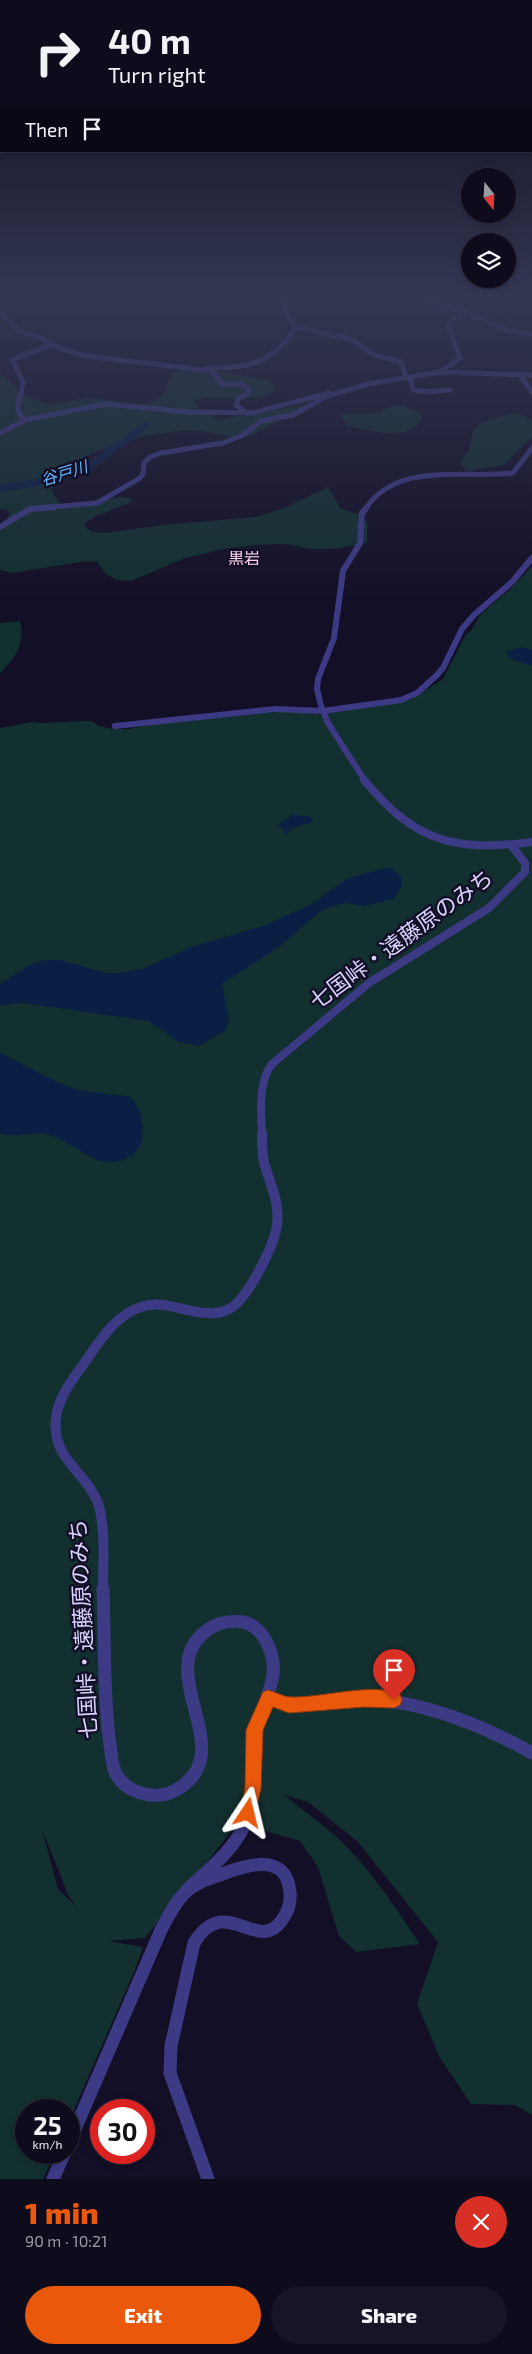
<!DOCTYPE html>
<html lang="en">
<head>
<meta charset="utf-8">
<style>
	:root { --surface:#0e0b1c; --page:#171425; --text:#f1f3f6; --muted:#9b9ba3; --line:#2e2b3b; --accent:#ea580c }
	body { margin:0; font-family:"Exo 2","Noto Sans JP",sans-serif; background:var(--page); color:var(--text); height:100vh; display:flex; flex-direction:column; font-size:19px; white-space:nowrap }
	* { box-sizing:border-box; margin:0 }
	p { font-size:16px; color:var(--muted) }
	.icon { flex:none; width:28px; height:28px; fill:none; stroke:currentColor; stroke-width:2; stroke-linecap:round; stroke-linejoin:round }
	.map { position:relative; height:2179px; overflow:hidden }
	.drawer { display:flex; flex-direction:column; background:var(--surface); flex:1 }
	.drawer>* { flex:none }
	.banner { position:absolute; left:0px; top:0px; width:532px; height:152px; box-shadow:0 2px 8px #0003,0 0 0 1px var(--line); background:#0e0b1c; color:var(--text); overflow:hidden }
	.needle { width:32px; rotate:162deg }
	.fabs { position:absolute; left:461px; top:168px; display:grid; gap:10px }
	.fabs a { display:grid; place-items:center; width:55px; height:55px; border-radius:50%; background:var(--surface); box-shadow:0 2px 8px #0003,0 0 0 1px var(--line); font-size:25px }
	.speed { position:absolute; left:15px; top:2099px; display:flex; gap:10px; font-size:25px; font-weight:700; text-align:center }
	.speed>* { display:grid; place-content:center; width:65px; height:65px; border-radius:50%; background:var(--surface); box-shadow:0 2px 8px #0003,0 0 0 1px var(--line); line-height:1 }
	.speed small { font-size:12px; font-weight:400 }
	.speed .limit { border:8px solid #d22; background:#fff; color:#111 }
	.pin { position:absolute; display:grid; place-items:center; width:42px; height:42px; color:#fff; margin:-51px -21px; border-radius:50% 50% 50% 0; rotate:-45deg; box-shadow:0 0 5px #0007 }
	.pin .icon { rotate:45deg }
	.me { position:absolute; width:55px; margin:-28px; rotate:10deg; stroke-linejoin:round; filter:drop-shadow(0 0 4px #0008) }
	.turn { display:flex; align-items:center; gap:18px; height:105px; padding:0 25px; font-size:22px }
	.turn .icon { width:65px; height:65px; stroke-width:2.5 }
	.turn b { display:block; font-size:35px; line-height:42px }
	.then { display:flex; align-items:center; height:48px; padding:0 25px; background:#0003; gap:10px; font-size:19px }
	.round { display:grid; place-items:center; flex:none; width:52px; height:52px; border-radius:26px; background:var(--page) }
	.headline { display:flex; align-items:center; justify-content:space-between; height:85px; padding:0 25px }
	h1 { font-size:30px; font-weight:800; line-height:38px; color:var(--accent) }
	.cta { display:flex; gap:10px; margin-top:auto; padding:10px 25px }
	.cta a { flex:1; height:58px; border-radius:30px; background:var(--accent); color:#fff; font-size:20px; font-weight:800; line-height:58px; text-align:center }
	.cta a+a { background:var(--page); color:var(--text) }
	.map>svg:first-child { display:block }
	.green { fill:#12302f; fill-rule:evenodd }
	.water { fill:#0a1f44 }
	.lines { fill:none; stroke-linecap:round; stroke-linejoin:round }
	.river { fill:#0a1f44; fill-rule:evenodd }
	.minor-far4 { stroke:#3d3a85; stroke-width:5 }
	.minor-far3 { stroke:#3d3a85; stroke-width:6 }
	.minor-far2 { stroke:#3d3a85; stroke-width:8 }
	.minor-far1 { stroke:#3d3a85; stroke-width:10 }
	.minor { stroke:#3d3a85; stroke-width:13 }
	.tertiary { stroke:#3d3a85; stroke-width:6 }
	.route { fill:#ea580c; stroke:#983908 }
	.labels { text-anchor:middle; stroke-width:5; stroke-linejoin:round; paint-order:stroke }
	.far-water-label { font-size:16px; font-style:italic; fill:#62b6ff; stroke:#130f26 }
	.far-neighbourhood-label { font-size:16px; fill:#ffd6f0; stroke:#130f26 }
	.near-street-label { font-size:22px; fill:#d9d4ff; stroke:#130f26 }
</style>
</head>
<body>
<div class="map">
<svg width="532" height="2179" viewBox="0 0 532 2179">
	<rect width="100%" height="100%" fill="#130f26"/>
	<!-- green -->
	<path class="green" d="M415,296L427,307L426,310C409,316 392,311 382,297Z
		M196,367L266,380L274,384L276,388C259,408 214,390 194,401L199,410L218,420L301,405L303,407L253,435L239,438L202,431L185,430L141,436L92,453L52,483V492L61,504L123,497L131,499V502L96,516L85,523L86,528L93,532L105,533L163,525L255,517L282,509L328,487L340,508L360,515L367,522V543L334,549H310L287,544L255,545L223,549L185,558L131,581L118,580L107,575L97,562L86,561L12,573L0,570V526L10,514L7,510L0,509V374L15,385L20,393L50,405L90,397L138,405L157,400L165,392L171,375L178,371Z
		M394,406H405L420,413L422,419C408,443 369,430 347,426L341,414L380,413L384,409Z
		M513,413L521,414L532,421V437L504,465L468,471L461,465L462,459L469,449L473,431L480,423Z
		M532,566V2115L515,2105L471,2104L440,2058L417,2004L438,1942L358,1842L308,1802L284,1795C305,1812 327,1827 346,1846C375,1875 397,1911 420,1944L356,1952L339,1936L318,1867L300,1841L255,1828L254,1805L260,1788L223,1842L145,1938L108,1941L143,1947L134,1972L69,2121V2110H26V2152L55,2153L43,2179H0V728L32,722L43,723L83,721H92L99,726L112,729H129C156,722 300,705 319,715L410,700L443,679L466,634L470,632L481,614L508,591ZM42,1829L69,1897L78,1909L58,1889Z
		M20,621C25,646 16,656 0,674V623Z"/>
	<!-- water -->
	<path class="water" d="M522,647L532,650V666L511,659L507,655L508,651Z
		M292,815L309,816L313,822L292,828L285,835L284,829L277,826Z
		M389,867L401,876L402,886L394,899L363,906L347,903L335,905L321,911L279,947L222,984L229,1020L226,1030L199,1046L179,1042L148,1021L24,1003L0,1005V984L31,964L46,960H60L106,973H122L144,968L189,948L265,925L312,904L346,879Z
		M0,1053L57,1082L79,1090L131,1097C141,1111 144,1122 142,1140C141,1146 135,1154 129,1157C97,1175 79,1143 49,1135C34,1130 16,1139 0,1133Z"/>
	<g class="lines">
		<!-- river -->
		<path class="river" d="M145,422L149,423V427L95,467L38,486L0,492V484L32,480L87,463Z"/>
		<!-- minor-far4 -->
		<path class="minor-far4" d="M273,296L285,304L288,318L296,327L351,339L374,355L401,362L406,377
			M0,313L19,331L44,339L50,345L12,360L23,381C23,397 10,408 25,420L0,433
			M50,345L85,356L212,371L222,384H241L248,388V393L238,399L236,405L247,413
			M207,368C247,369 274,363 296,327
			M440,372L460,358L448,325L453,320L468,313L509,331L532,334
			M520,375L532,392
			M410,377L413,390L426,392L450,390
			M25,420L106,404L188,412L252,413L329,393
			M40,508L97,503L140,478L143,474L144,463L150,457L161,453L223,443L243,435L261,421L293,415L327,396L368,384L439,372L532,375
			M366,508C398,461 464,479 513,473L532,448"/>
		<!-- minor-far3 -->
		<path class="minor-far3" d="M0,527L30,509L54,507
			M115,726L275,709L323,711L401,700L417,693L436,676L443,668L462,629L474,615L512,582L532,558
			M365,781L328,723L321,706L317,689L318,679L334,638L343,571L360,543L362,513L367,507"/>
		<!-- minor-far2 -->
		<path class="minor-far2" d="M364,780C415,842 454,852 532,842
			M262,1134C261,1112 258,1082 272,1064L369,983L489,908L525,872V863L512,846"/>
		<!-- minor-far1 -->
		<path class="minor-far1" d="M103,1590C103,1565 106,1527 98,1503C85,1470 51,1459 56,1418C58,1397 73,1379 85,1362C101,1339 116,1314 144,1306C165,1300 186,1313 207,1313C214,1314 223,1312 229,1309C248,1299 274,1246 277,1225C280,1203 270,1183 264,1163C262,1153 262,1143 262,1133"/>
		<!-- minor -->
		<path class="minor" d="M103,1589C105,1638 103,1688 109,1737C111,1749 111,1761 115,1772C125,1794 157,1801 176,1790C243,1753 151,1673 206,1631C216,1623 230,1620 243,1622C254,1624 261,1632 266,1641C287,1680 257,1704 253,1742C251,1770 257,1800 244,1826C232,1852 207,1871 187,1890
			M269,1697C302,1713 336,1697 370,1699C428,1703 482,1725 532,1753
			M69,2143L161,1930C168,1917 175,1902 186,1892C195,1883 208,1879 220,1875C244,1866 286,1850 290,1892C291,1902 288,1912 282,1920C257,1956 226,1891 194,1943L171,2046L170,2073L208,2179
			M53,2179L65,2152"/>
		<!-- tertiary -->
		<path class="tertiary" d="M425,296L426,299L437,305L468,313"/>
	</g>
	<!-- sky -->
	<linearGradient id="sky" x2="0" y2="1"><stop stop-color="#0a0815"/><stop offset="0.49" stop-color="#333752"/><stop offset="1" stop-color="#333752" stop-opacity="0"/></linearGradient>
	<rect width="532" height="601" fill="url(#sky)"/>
	<!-- route -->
	<path class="route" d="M268,1690C275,1692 284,1697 291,1697C322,1698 372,1682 400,1694L402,1700L400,1705L394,1708L364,1707L289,1713L273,1707L263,1730L261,1788L254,1819L248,1822L243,1819L240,1813L245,1788L246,1730L263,1692Z"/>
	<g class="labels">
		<!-- far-water labels -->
		<g class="far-water-label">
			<text transform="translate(64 473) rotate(-18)" y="6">谷戸川</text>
		</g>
		<!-- far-neighbourhood labels -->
		<g class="far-neighbourhood-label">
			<text x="244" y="564">黒岩</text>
		</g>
		<!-- near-street labels -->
		<g class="near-street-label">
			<text transform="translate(401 939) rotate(-36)" y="8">七国峠・遠藤原のみち</text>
			<text transform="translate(83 1629) rotate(-93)" y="8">七国峠・遠藤原のみち</text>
		</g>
	</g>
</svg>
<div class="fabs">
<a><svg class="needle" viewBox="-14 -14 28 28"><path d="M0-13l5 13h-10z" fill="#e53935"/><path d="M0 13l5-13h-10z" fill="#9b9ba3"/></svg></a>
<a><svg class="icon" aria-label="layers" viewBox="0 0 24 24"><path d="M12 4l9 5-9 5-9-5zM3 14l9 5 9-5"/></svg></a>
</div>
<div class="speed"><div>25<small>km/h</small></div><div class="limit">30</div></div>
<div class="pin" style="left:394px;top:1700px;background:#d93025"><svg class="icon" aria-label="arrive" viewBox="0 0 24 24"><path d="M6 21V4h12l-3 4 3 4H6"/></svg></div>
<svg class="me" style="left:248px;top:1813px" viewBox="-20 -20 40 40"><path d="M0-17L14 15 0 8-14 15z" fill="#ea580c" stroke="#fff" stroke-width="4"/></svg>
<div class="banner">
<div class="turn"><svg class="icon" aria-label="right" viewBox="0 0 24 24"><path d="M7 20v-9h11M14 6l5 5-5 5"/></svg><div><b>40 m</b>Turn right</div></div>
<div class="then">Then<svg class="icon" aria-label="arrive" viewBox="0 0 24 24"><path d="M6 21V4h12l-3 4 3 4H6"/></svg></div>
</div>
</div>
<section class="drawer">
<div class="headline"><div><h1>1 min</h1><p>90 m · 10:21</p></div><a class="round" style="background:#d93025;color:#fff"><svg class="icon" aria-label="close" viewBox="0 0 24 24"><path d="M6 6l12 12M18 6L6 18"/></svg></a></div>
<div class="cta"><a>Exit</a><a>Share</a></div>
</section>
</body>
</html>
